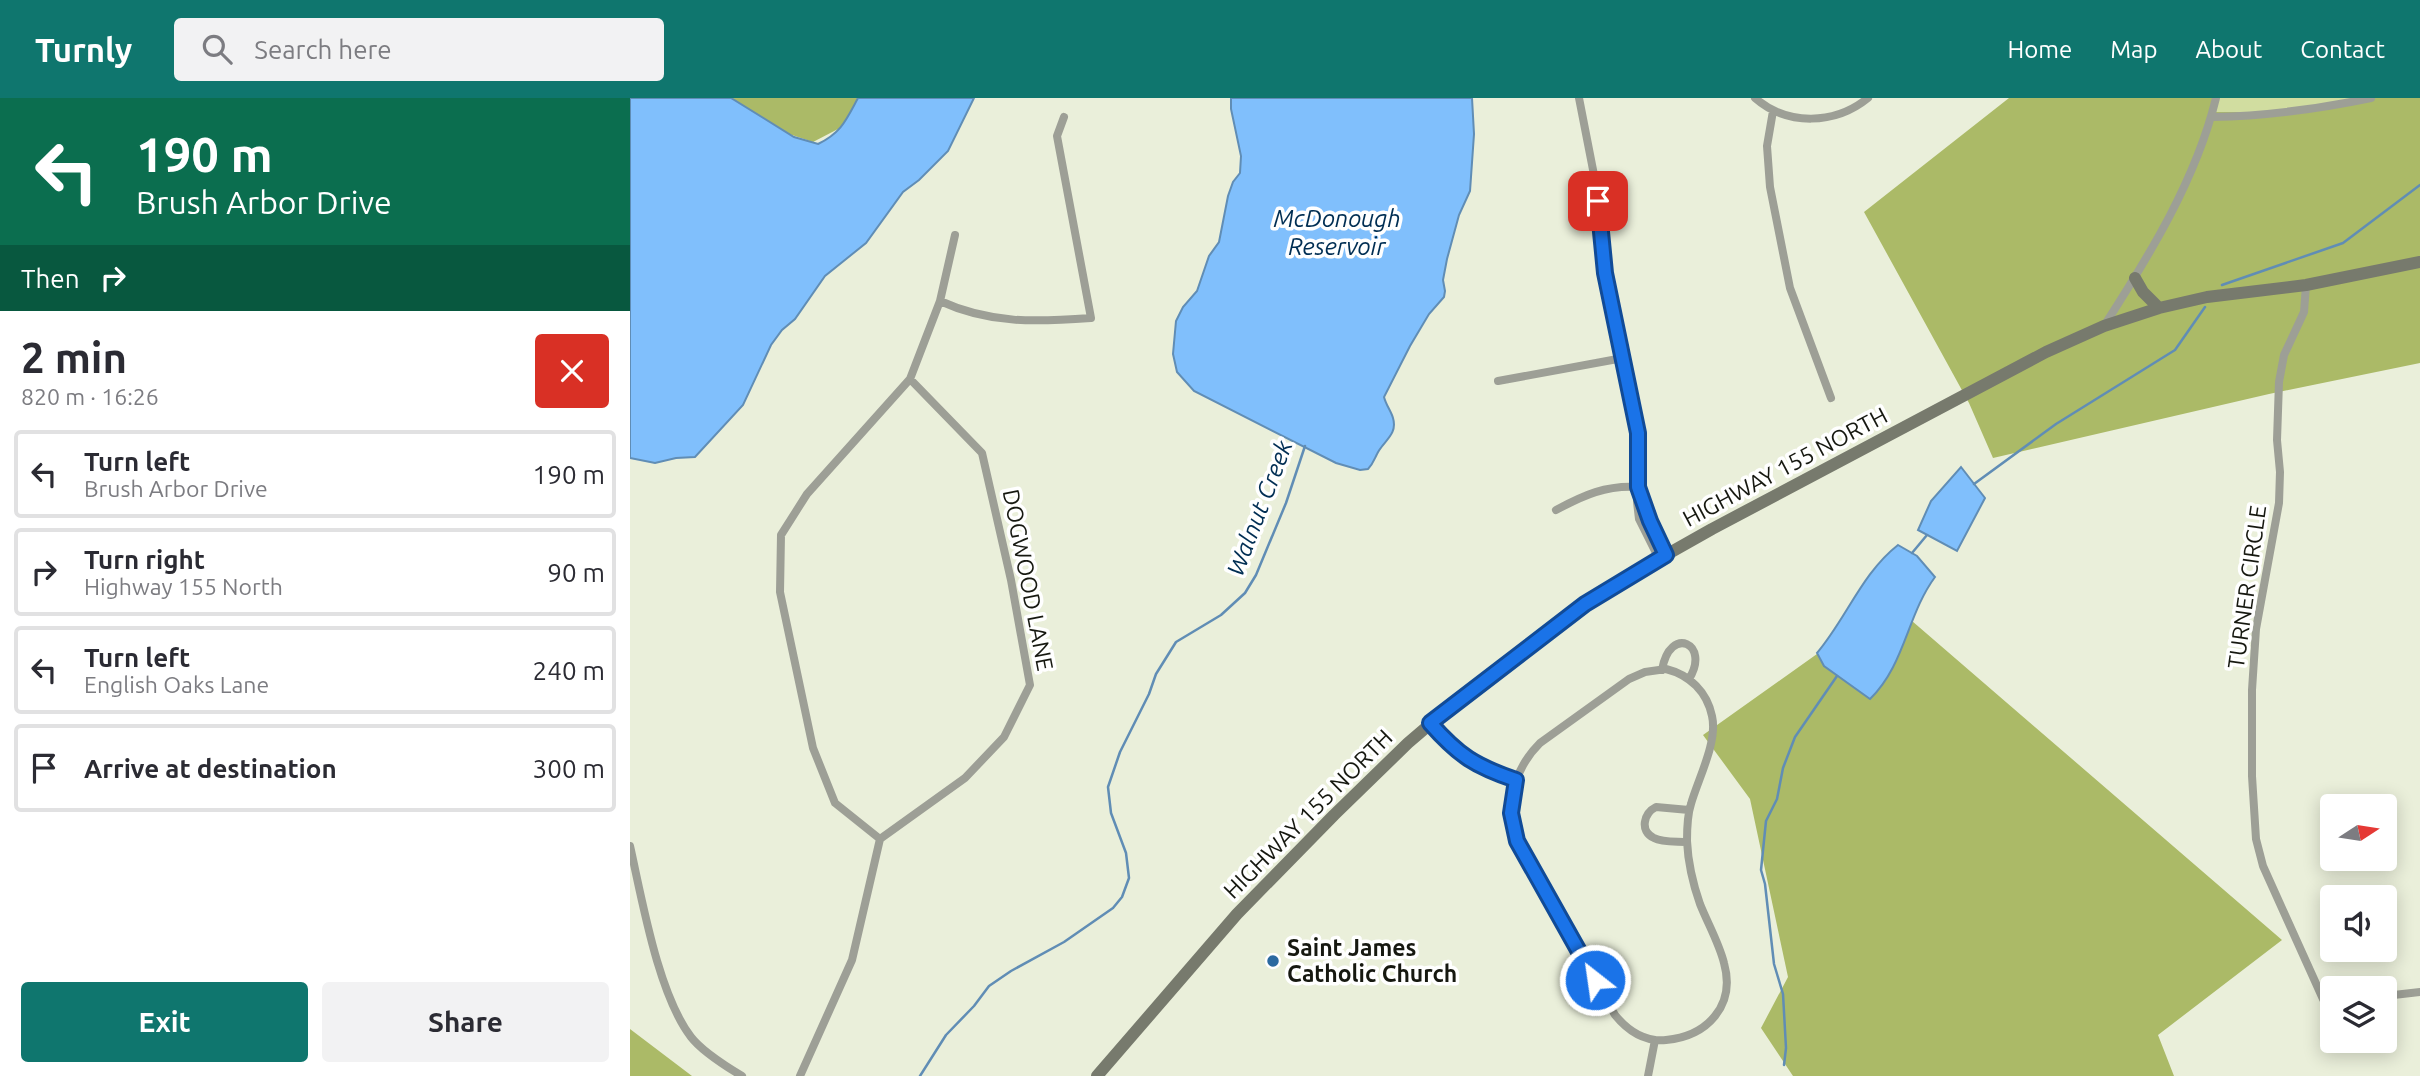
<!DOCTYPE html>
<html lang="en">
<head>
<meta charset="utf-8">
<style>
	:root { --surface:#fff; --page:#f2f2f3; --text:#2b2b33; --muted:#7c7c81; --line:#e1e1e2; --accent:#0f766e }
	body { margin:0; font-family:Ubuntu,sans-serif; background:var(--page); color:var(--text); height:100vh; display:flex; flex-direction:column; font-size:26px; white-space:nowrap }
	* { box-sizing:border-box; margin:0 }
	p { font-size:23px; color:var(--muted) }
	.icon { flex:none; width:38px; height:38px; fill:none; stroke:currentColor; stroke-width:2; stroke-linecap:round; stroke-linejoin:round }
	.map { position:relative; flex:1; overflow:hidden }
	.details { display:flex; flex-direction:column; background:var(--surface); width:630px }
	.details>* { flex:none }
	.hud { background:#0b6e4f; color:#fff; overflow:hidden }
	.needle { width:46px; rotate:78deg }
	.buttons { position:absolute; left:1690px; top:696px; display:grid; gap:14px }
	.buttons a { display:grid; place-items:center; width:77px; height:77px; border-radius:7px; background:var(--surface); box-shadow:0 4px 18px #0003; font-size:35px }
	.pin { position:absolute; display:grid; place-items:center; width:60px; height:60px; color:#fff; margin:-30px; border-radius:14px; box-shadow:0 4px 10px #0006 }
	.me { position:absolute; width:77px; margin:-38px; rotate:330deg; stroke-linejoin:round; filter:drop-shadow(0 0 5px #0008) }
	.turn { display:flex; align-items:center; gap:24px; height:147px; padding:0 21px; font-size:32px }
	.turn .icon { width:91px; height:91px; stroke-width:2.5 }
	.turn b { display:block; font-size:49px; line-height:60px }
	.then { display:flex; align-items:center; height:66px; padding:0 21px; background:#0003; gap:14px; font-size:26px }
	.round { display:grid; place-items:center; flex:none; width:74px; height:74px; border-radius:7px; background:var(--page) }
	.headline { display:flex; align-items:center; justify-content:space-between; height:119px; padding:0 21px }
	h1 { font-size:42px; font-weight:700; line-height:52px }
	.cta { display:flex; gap:14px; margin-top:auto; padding:14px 21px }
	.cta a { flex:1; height:80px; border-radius:7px; background:var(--accent); color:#fff; font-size:28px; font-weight:700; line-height:80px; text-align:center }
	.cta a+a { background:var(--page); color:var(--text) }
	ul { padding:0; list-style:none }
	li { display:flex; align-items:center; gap:21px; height:88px; margin:0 14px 10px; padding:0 7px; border:4px solid var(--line); border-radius:7px }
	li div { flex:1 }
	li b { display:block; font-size:26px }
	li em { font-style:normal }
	header { display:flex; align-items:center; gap:42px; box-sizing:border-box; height:98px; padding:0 35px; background:var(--accent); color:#fff }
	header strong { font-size:33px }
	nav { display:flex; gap:38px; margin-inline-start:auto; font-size:24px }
	.search { width:490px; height:63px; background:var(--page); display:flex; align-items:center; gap:18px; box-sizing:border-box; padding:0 24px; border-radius:7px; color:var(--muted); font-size:26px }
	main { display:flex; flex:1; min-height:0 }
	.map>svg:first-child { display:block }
	.green { fill:#d1dda0 }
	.forest { fill:#abba67 }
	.water { fill:#80bffc; stroke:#608db5; stroke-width:2 }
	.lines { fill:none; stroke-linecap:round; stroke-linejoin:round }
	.stream { stroke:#608db5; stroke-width:2.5 }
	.minor { stroke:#9d9f96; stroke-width:8 }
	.secondary { stroke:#777a6d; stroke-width:12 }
	.route-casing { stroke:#114b97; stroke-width:18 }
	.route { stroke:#1a73e8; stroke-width:12 }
	.poi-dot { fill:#2b69a0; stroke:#fff; stroke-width:2.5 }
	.labels { text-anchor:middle; stroke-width:7; stroke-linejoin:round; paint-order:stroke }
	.street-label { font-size:23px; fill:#161810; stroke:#fff }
	.poi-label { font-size:23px; font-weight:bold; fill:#161810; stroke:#fff; text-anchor:start }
	.water-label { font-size:24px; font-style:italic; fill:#002e53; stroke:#fff }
</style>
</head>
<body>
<header>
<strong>Turnly</strong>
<div class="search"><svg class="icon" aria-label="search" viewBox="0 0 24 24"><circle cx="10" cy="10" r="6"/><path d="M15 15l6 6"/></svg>Search here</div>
<nav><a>Home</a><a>Map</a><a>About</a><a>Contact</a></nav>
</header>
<main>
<section class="details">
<div class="hud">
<div class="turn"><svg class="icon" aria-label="left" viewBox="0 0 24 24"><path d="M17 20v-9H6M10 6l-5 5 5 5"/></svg><div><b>190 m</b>Brush Arbor Drive</div></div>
<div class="then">Then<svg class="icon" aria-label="right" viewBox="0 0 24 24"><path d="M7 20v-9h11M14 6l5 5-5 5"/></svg></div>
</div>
<div class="headline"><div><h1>2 min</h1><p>820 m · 16:26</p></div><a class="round" style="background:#d93025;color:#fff"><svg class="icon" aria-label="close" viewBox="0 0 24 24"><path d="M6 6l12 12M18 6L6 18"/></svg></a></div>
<ul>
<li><svg class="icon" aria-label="left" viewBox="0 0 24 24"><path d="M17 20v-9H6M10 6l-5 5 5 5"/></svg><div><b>Turn left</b><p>Brush Arbor Drive</p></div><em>190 m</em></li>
<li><svg class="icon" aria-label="right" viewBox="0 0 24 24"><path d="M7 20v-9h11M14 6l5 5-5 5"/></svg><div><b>Turn right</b><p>Highway 155 North</p></div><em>90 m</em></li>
<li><svg class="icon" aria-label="left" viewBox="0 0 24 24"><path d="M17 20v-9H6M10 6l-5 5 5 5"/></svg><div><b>Turn left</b><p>English Oaks Lane</p></div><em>240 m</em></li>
<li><svg class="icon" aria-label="arrive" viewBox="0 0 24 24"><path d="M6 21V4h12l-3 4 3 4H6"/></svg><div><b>Arrive at destination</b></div><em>300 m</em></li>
</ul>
<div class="cta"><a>Exit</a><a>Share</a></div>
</section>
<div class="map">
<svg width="1790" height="978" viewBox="0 0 1790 978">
	<rect width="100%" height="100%" fill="#eaefda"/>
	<!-- green -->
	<path class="green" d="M1584,0H1741L1656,14H1581Z"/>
	<!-- forest -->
	<path class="forest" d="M94,0H242L235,17L183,44L138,29Z
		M1379,0H1584L1581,14H1656L1741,0H1790V265L1639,296L1363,360L1339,305L1234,114Z
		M1260,504L1652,842L1528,937L1544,978H1163L1131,930L1158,879L1120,701L1073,637Z
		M0,931L62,978H0Z"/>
	<!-- water -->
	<path class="water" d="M0,0H101L164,39L188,46C212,34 216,22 228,0H344L318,53L289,82L273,94L236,145L195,178L165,221L152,232L141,247L113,307L65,359L46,360L25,365L0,360Z
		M601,0H842L844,36L840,93L829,117L817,161L813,182L815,193L814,199L799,216L780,248L754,299C756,307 761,313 763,320C768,337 753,343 747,356C744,362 743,366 738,371L730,372L706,365L564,293L547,274L543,256L546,223L553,209L567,193L579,158L589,144L598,98L603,84L610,75L611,58L601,11Z
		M1331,369L1355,400L1327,453L1288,432L1301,403Z
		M1268,447L1287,458L1305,479C1277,517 1275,567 1240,601L1194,568L1187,555C1216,521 1232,475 1268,447Z"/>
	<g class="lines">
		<!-- stream -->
		<path class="stream" d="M1592,187L1713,145L1790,87
			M1344,386L1426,326L1545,252L1575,209
			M1282,455L1297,437
			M1154,967L1156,950L1153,896L1144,866L1135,786L1131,772L1136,723L1147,701L1153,670L1165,639L1207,578
			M290,978L316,937L344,908L359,888L381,873L434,844L483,810L492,799L499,780L496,755L481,715L478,689L490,654L519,596L526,576L546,544L591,517L615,495L626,477L656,405L675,348"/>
		<!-- minor -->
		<path class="minor" d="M949,0L965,82L978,189L1008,335L1007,404L1009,421L1029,461
			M1125,0C1157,28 1205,27 1238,0
			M1143,13L1137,48L1140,89L1160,190L1201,300
			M1582,19C1636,18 1688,11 1741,0
			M1676,187L1674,214L1654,257L1649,284L1647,342L1650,374L1649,405L1626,531L1622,592V678L1626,741L1633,768L1693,901L1703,908
			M310,203C360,226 406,224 461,220L427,38L434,19
			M1474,228C1519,158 1566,82 1586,0
			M868,283L993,260
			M1010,395L1020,423L1036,457
			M926,412C954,397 976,387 1008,389
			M1036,571C1060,577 1077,594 1082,618C1088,644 1068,681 1061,706C1057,718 1057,731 1057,743C1058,764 1063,786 1070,806C1078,826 1089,845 1094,865C1106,908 1077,938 1036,942C1015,944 998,933 985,917L889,748C874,712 882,673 910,645L999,581L1015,574Z
			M1032,572C1040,526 1081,546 1059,581
			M800,625C829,658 845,668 886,682
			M250,741L205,705L183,650L150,494L151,437L177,396L280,281L310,203L325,137
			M1057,744C1048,743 1033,745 1024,740C1009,733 1014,715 1026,709L1059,712
			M0,748C12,801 28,896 61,939C71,952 97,969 112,978
			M1755,898L1790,894
			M170,978L222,862L250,741L335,680L374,639L400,587L381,482L352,355L280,281
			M1018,978L1025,942"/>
		<!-- secondary -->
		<path class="secondary" d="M1505,180L1513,194L1529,210
			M467,978L607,816L704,717L778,645L833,598L932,523L1004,475L1082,431L1416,254L1474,228L1529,210L1577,199L1676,187L1790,164"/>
	</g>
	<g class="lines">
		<!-- route casing -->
		<g class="route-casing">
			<path id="route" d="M965,882L887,743L881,715L886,682C845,668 829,658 800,625L955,506L1036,457L1020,423L1008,389V335L975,175L968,103"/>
		</g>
		<!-- route -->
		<use href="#route" class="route"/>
	</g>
	<!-- markers -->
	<circle class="poi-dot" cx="643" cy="863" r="7"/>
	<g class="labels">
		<!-- street labels -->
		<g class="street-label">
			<text transform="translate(1155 369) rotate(-28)" y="8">HIGHWAY 155 NORTH</text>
			<text transform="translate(398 482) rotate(79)" y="8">DOGWOOD LANE</text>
			<text transform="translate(1617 489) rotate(-82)" y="8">TURNER CIRCLE</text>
			<text transform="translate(678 716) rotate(-45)" y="8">HIGHWAY 155 NORTH</text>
		</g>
		<!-- poi labels -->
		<g class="poi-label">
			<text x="657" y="858">Saint James<tspan x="657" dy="26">Catholic Church</tspan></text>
		</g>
		<!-- water labels -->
		<g class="water-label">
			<text x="707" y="129">McDonough<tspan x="707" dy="28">Reservoir</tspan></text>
			<text transform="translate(630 410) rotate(-69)" y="8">Walnut Creek</text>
		</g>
	</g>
</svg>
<div class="buttons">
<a><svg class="needle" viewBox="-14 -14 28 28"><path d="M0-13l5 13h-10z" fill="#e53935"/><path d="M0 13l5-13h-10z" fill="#7c7c81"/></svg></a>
<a><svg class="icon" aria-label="sound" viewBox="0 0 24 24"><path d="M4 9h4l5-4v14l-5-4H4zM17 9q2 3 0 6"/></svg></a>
<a><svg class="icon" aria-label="layers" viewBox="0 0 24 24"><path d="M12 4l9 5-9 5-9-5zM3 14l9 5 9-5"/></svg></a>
</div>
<div class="pin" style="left:968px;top:103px;background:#d93025"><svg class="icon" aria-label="arrive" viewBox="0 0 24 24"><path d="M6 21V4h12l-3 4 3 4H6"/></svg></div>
<svg class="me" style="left:965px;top:882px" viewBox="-20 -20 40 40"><circle r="17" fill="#1a73e8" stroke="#fff" stroke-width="3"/><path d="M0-11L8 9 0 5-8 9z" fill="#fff"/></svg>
</div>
</main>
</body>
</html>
